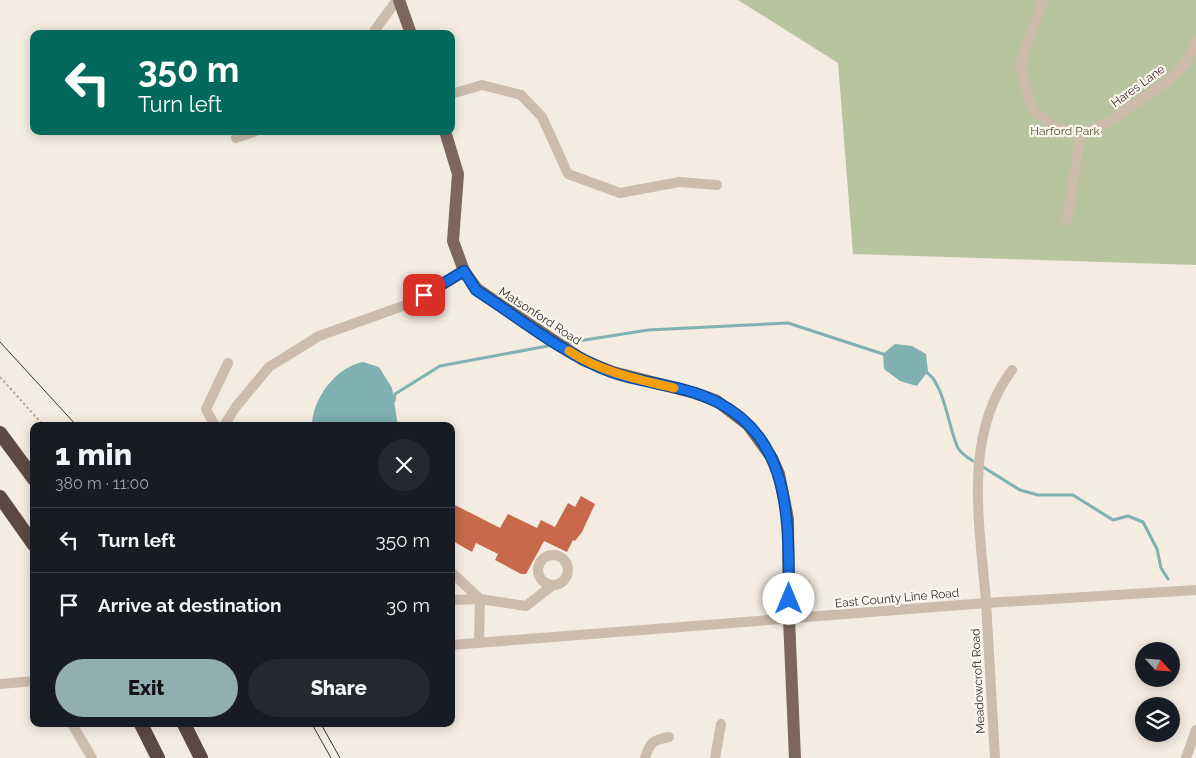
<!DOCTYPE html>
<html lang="en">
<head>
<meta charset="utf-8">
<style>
	:root { --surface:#171b24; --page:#242831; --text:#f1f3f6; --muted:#9ea1a6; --line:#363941; --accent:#92aeb2 }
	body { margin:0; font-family:Raleway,sans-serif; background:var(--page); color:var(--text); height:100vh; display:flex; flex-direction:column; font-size:19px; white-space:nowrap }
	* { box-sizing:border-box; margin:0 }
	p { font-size:16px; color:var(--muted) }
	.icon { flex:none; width:28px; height:28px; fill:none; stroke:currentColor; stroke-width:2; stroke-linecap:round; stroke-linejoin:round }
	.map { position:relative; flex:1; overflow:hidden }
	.side { position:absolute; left:30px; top:422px; width:425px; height:305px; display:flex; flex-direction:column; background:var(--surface); border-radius:10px; box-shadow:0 2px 12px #0003 }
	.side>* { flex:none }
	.hud { position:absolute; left:30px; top:30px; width:425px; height:105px; border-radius:10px; box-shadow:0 2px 12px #0003; background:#00695c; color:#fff; overflow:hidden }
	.needle { width:32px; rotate:116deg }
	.fabs { position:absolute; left:1135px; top:642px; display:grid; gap:10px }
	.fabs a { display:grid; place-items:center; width:45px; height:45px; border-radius:50%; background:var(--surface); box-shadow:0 2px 12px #0003; font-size:25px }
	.pin { position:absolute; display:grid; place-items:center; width:42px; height:42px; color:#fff; margin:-21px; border-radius:10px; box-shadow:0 2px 8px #0006 }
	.me { position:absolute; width:55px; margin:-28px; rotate:0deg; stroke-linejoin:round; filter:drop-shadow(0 0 4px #0008) }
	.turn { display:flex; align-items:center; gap:18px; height:105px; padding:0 25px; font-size:22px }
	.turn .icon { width:65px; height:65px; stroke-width:2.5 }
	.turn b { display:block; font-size:35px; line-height:42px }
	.round { display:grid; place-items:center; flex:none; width:52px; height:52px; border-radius:26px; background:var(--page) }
	.headline { display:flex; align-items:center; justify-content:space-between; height:85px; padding:0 25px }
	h1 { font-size:30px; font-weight:800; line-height:38px }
	.primary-button { display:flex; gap:10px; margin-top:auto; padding:10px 25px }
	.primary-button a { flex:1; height:58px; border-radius:30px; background:var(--accent); color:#111; font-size:20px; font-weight:800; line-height:58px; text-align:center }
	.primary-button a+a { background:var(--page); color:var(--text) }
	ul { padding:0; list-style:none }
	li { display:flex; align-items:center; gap:15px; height:65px; padding:0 25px; border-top:1px solid var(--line) }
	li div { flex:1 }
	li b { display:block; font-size:19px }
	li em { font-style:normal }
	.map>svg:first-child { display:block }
	.green { fill:#b8c4a0 }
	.water { fill:#7fb0b2 }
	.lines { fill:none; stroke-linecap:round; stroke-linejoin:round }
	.stream { stroke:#7fb0b2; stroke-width:3 }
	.building { fill:#c8694b }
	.path { stroke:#b9a596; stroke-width:2; stroke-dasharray:2.5 2.5; stroke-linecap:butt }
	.minor { stroke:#cdbbac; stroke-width:10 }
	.major { stroke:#7d675c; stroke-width:12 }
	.highway { stroke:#5c4a42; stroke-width:14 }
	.tram { stroke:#3b302b; stroke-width:1 }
	.route-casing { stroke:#114b97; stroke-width:12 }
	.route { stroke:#1a73e8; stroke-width:9 }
	.slow { stroke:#f59e0b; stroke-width:9 }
	.labels { text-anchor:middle; stroke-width:4.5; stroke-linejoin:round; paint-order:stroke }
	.street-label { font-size:12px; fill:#3b302b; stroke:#fbf5ee }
	.park-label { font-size:12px; fill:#4a5a2e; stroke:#fbf5ee }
</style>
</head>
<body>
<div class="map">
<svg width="1196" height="758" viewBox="0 0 1196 758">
	<rect width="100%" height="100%" fill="#f4ebe1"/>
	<!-- green -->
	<path class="green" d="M738,0H1196V265L853,254L838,63Z"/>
	<!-- water -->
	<path class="water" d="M895,344L912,346L926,354L928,371L917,386L900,381L884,369L883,354Z
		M363,362L379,367L392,388L398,426H312C312,399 336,367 363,362Z"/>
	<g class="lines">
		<!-- stream -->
		<path class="stream" d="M566,343L648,330L788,323L886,355
			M924,371C944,379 949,431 958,448C961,453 968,458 973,461
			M394,401L395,394L440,366L553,345
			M983,467L1020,490L1038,495H1073L1113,520L1128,516L1143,522L1157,549L1161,568L1168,579"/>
	</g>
	<!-- building -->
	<path class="building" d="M581,496L595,504L582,532L575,541L573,540L567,552L544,541L526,574H521L495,560L498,554L476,543L472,552L451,540V503L500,528L508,514L537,528L541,520L555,527L568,503L575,507Z"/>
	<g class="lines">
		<!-- path -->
		<path class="path" d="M0,377L44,426"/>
		<!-- minor -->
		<path class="minor" d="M1043,0L1020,64L1032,109L1054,127L1080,135L1067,221
			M372,34L397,0
			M451,94L482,85L521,95L542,117L568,174L620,193L679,182L717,185
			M1080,135L1110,121L1167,82L1186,62L1196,42
			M236,138L256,131
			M215,426L206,409L228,363
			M224,426L235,408L269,367L319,336L414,302L464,271
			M538 570a15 15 0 1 1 30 0a15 15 0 1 1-30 0Z
			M451,572L480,599L479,642
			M451,600L480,599L526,606L553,585
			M451,645L986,603L1196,590
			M0,684L34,681
			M72,724L92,758
			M645,758C650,742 653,740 669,737
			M715,758L721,724
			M995,758C992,706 989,654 986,602C980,525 962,436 1012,370
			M1186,758L1196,730"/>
		<!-- major -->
		<path class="major" d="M399,0L411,34
			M445,131L458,174L453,241L464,271L477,289L583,360L613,372L695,393L717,401L748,425L772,458L779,474L788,519L789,619L795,758"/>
		<!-- highway -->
		<path class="highway" d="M0,433L34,479
			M0,497L34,545
			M141,724L158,758
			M184,724L201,758"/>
		<!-- tram -->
		<path class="tram" d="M0,342L77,426
			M312,724L331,758
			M321,724L340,758"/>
	</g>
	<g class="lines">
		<!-- route casing -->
		<g class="route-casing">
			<path id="route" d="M424,295L464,271L476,290L488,298C527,324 566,355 611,372C645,384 684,385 717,402C794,441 788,526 789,599"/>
		</g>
		<!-- route -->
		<use href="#route" class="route"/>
		<!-- slow -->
		<path class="slow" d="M569,351C601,372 637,379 674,388"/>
	</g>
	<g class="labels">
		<!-- street labels -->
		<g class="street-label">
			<text transform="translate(1138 86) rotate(-36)" y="4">Hares Lane</text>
			<text transform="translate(540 316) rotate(33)" y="4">Matsonford Road</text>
			<text transform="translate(897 598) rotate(-5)" y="4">East County Line Road</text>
			<text transform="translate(978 681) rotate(-93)" y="4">Meadowcroft Road</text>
		</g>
		<!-- park labels -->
		<g class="park-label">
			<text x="1065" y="135">Harford Park</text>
		</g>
	</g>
</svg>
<div class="fabs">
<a><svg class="needle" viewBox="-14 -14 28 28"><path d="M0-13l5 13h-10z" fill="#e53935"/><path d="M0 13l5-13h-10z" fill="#9ea1a6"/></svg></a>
<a><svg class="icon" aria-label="layers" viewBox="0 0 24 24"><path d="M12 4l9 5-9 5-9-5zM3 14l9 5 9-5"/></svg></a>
</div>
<div class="pin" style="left:424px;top:295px;background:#d93025"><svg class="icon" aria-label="arrive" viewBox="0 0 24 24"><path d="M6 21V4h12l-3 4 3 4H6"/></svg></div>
<svg class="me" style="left:789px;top:599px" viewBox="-20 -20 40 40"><circle r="19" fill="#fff"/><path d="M0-13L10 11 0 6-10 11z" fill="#1a73e8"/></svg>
<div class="hud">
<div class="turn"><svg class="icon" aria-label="left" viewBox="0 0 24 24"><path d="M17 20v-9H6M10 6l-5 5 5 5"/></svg><div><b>350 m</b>Turn left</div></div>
</div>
<section class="side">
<div class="headline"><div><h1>1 min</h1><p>380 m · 11:00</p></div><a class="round"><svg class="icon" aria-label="close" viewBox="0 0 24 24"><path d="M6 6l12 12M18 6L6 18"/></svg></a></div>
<ul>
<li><svg class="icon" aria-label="left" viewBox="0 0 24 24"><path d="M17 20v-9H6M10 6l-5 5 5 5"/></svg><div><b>Turn left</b></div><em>350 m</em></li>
<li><svg class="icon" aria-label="arrive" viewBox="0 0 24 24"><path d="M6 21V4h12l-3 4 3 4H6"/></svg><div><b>Arrive at destination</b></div><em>30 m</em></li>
</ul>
<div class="primary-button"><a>Exit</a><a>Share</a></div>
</section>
</div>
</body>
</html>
